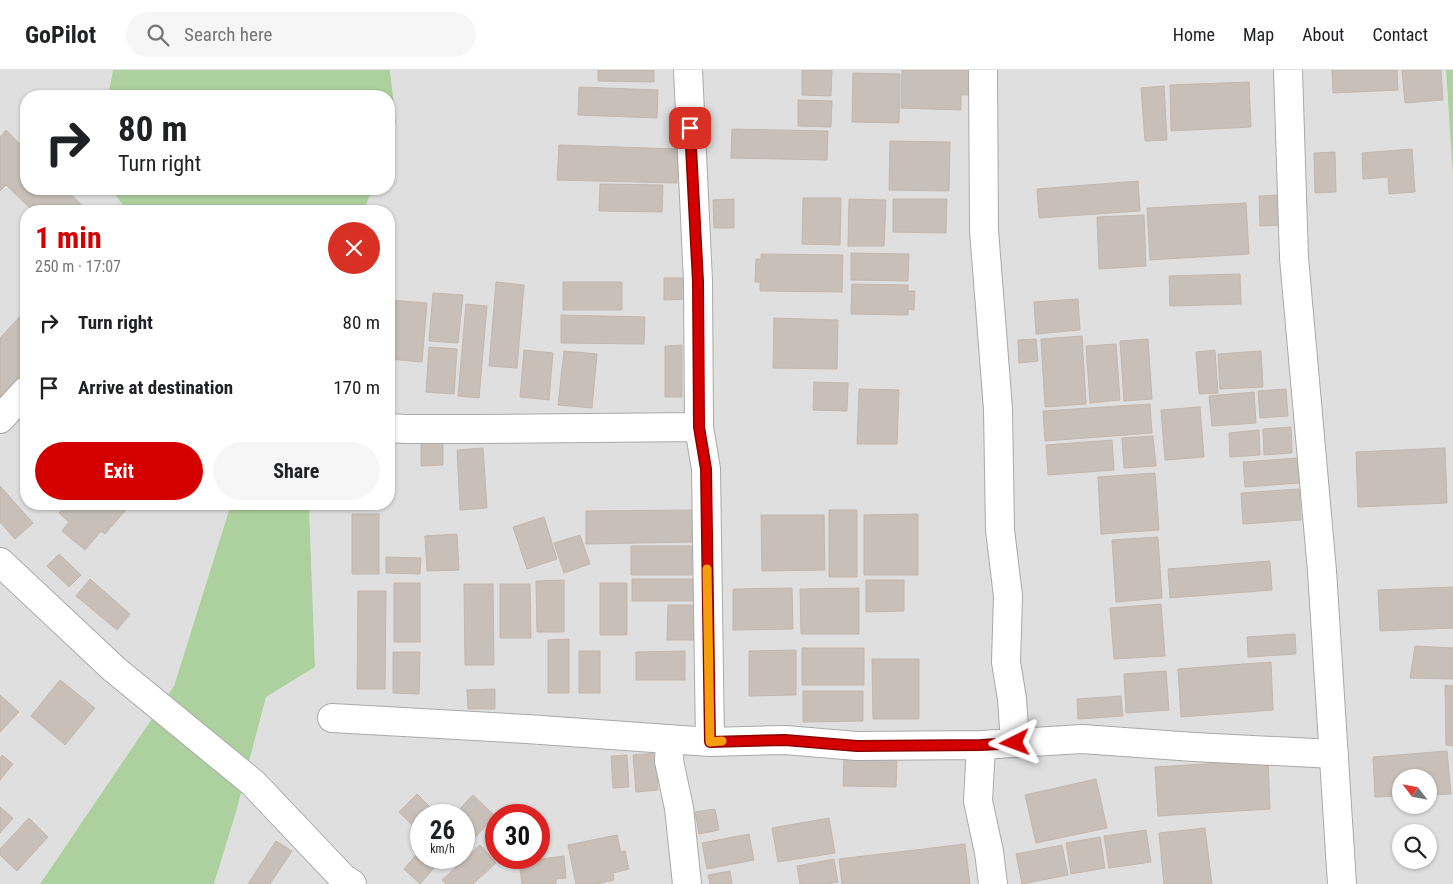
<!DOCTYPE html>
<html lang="en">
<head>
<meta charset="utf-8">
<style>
	:root { --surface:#fff; --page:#f6f6f6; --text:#202124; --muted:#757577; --line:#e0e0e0; --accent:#d40000 }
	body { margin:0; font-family:"Roboto Condensed",sans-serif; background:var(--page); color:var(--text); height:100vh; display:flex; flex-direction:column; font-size:19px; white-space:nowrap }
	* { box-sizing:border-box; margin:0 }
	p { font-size:16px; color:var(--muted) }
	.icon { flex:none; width:28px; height:28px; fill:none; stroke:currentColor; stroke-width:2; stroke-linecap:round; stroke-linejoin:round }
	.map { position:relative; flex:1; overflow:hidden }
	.details { position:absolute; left:20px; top:135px; width:375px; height:305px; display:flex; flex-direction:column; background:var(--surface); border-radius:20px; box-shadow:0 1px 4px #0004 }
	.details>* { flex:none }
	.hud { position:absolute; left:20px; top:20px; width:375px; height:105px; border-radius:20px; box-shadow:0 1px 4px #0004; background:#fff; color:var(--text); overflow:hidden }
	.needle { width:32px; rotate:302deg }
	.controls { position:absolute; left:1392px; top:699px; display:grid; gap:10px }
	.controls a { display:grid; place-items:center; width:45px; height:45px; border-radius:50%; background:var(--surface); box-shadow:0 1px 4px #0004; font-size:25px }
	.speed { position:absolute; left:410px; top:734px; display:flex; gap:10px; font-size:25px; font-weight:700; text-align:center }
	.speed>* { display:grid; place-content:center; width:65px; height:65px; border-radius:50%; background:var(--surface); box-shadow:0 1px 4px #0004; line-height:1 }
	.speed small { font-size:12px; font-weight:400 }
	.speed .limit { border:8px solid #d22; background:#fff; color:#111 }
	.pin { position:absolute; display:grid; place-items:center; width:42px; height:42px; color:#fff; margin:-21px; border-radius:10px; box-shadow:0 2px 8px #0006 }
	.me { position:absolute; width:55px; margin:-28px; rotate:267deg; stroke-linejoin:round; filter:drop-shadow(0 0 4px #0008) }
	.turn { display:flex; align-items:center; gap:18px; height:105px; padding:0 15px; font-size:22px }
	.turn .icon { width:65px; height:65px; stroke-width:2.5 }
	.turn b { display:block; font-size:35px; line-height:42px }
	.round { display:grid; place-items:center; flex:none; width:52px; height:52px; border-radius:26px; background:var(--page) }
	.overview { display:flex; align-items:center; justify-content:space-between; height:85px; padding:0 15px }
	h1 { font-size:30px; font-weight:700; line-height:38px; color:var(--accent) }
	.cta { display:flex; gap:10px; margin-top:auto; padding:10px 15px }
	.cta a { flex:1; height:58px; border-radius:30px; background:var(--accent); color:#fff; font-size:20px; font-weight:700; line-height:58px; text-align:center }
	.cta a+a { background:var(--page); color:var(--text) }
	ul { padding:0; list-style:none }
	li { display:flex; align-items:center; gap:15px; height:65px; padding:0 15px }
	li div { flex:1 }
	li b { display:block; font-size:19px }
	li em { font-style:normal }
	header { display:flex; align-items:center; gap:30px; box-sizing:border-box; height:70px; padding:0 25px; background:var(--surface); border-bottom:1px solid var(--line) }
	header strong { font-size:24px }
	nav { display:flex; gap:28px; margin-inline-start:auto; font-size:18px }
	.search { width:350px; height:45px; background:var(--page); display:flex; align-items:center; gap:12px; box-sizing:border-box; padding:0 18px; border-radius:28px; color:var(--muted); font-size:19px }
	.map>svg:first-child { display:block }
	.residential { fill:#e0dfdf; fill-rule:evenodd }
	.forest { fill:#add19e }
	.building { fill:#c7bfb8; stroke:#c4b6ab }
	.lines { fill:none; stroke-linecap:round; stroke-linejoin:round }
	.minor-casing { stroke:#a9a9a9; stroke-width:30 }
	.minor { stroke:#fff; stroke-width:28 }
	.route-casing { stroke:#8a0000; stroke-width:12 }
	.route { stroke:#d40000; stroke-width:9 }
	.slow { stroke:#f59e0b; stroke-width:9 }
</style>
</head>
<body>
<header>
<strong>GoPilot</strong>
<div class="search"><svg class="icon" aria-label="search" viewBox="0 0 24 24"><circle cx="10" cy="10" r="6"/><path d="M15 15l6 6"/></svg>Search here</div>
<nav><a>Home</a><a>Map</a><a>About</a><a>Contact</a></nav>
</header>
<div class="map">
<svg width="1453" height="814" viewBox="0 0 1453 814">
	<rect width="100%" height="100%" fill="#f2efe9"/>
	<!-- residential -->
	<path class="residential" d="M0,0H113L108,26H26V119H111L127,141H26V434H231L174,616L40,814H0Z
		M390,0H1446L1453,107V814H214L236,742L266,627L315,597L309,434H389V141H364L372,119H389V72L396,52ZM1401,708H1429V735H1401ZM421,745H464V788H421ZM496,745H539V788H496ZM1401,762H1429V790H1401Z"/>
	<!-- forest -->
	<path class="forest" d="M113,0H390L396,52L389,72V26H108Z
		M1446,0H1453V107Z
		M111,119H372L364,141H127Z
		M231,434H309L315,597L266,627L236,742L214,814H40L174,616Z"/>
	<!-- building -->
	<path class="building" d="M598,0H654V12L598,11Z
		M802,0H832L831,26L802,25Z
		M902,0H978V25H961V40L901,38Z
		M1332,0H1397L1398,20L1333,23Z
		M1402,0H1441L1443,30L1405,33Z
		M853,3L900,4L899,53L852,52Z
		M1249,12L1251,57L1171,61L1170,15Z
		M1164,16L1167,70L1145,71L1141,18Z
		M579,17L658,20L657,48L578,45Z
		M798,30L832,31L831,57L798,56Z
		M732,59L828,61L827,90L731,88Z
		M6,60L26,80V119H65L88,141H33L6,115L0,121V67Z
		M890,71L950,72L949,121L889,120Z
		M559,75L678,79L677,113L557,110Z
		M1412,79L1415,122L1389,124L1388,107L1363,109L1362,83Z
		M1335,82L1336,122L1315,123L1314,83Z
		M1138,111L1140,141L1039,148L1037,119Z
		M600,114L663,115L662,142L599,141Z
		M1280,125L1281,155L1260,156L1259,126Z
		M803,128H841L840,175L802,174Z
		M734,129V158H714L713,130Z
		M849,129L886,130L884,176H848Z
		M893,129H947L946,163L893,162Z
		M1246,133L1249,184L1150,190L1147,138Z
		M1144,145L1146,196L1099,199L1097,147Z
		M851,183L909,184L908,211L851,210Z
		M761,184L843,185L842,222L760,221V212H755L756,189H761Z
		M1240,204L1241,234L1170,236L1169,206Z
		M664,208H684V229L664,230Z
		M496,212L524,215L517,298L489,296Z
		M563,212H622V240H563Z
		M852,214L908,215V221H915L914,240L908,239V245L851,244Z
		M433,223L463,225L458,273L429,271Z
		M1078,229L1080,260L1036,264L1034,232Z
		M389,230L427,233L422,292L389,289Z
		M466,234L487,236L479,328L458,326Z
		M26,240V300L0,327V268Z
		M561,245L645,247L644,274L561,273Z
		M774,248L838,250L837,299L773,298Z
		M1082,266L1086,334L1045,337L1041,269Z
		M1036,269L1038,291L1019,293L1018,270Z
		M1148,269L1152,329L1124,331L1120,271Z
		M1116,274L1120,330L1090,333L1086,276Z
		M682,275V327H665V276Z
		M429,277L457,279L454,324L426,322Z
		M524,280L553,283L549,330L520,327Z
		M1215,280L1218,323L1199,324L1196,282Z
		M564,281L597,284L592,338L558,335Z
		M1261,281L1263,317L1220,319L1218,284Z
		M814,312L848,313L847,341L813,340Z
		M859,319L899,320L897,374H857Z
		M1286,319L1288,346L1260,348L1258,321Z
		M1254,322L1256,353L1212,356L1209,326Z
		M1150,334L1152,363L1045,371L1043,341Z
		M1200,337L1204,387L1165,390L1161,340Z
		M1291,357L1292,383L1264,385L1263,359Z
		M1259,360L1260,385L1230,387L1229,363Z
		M1153,366L1156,396L1124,398L1122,368Z
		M1112,370L1114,400L1048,405L1046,375Z
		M421,372H443V395L421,396Z
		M483,378L487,438L460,440L457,380Z
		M1445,378L1447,433L1358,437L1356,382Z
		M1298,388L1299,413L1245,417L1243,392Z
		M1155,403L1159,460L1101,464L1098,407Z
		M0,416L33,453L15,469L0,452Z
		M1299,419L1301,450L1243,454L1241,423Z
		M66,434H131L105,464L101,461L85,480L62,461L69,452L59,443Z
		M692,440V472L586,474V441Z
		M829,440H857V507H829Z
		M352,444H379V504H352Z
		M918,444V505H864V445Z
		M761,445H824L825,500L762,501Z
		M544,447L557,489L527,499L513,457Z
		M457,464L459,500L427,501L425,466Z
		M580,465L590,494L564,503L554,473Z
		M1158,467L1162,528L1116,532L1112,470Z
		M631,476H692V505H631Z
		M59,484L81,505L69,517L47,496Z
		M386,487L421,488L420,504L386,503Z
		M1270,491L1272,520L1170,528L1168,499Z
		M90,509L130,544L117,560L76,526Z
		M632,509H693V531H632Z
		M564,510V562H537L536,511Z
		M866,510H904V541L866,542Z
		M394,513H420V572H394Z
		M600,513H627V565H600Z
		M464,514H493L494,595H465Z
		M500,514H530L531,568H500Z
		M1453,517V558L1380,561L1378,520Z
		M792,518L793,559L733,560V519Z
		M859,518V564H801L800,519Z
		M358,521H386L385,619H357Z
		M1161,534L1165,586L1114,589L1110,538Z
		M668,535H697V570H667Z
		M1295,564L1296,584L1248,587L1247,567Z
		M569,569V623H548V570Z
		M1415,576L1453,578V609L1410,608Z
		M802,578H864V615H802Z
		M796,580V625L749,626V581Z
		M579,581H600V623H579Z
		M685,581V610H636V582Z
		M393,582H420L419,624L393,623Z
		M872,589H919V649H873Z
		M1271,592L1273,640L1181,647L1178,599Z
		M1166,601L1169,640L1126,643L1124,604Z
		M60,610L95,638L65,675L31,646Z
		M1445,615L1453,616V676L1446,675Z
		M495,619V639H468L467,620Z
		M803,621H863V651L803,652Z
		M0,625L19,642L0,662Z
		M1121,626L1123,646L1078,649L1077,629Z
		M1447,681L1451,724L1429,725V708H1401V726L1375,727L1373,687Z
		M656,683L658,720L636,722L633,685Z
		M2,685L13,694L0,710V688Z
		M627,685L629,717L613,718L611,686Z
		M844,687L897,688L896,717L843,716Z
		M1268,690L1270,739L1158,746L1155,697Z
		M1096,709L1107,758L1036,773L1025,725Z
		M417,724L438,745H421V764L399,742Z
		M473,725L495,746L470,773L464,767V745H454Z
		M0,737L13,748L0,763Z
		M715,739L719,760L699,764L695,742Z
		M29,748L48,767L17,801L0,785V779Z
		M829,748L835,783L778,792L772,758Z
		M1205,758L1212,814H1164L1159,763Z
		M1146,760L1151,792L1109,798L1104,766Z
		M749,764L754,790L707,799L702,773Z
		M617,765L621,782L625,781L629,799L613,803L614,810L597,814H576L568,775Z
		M1100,767L1105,798L1071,804L1066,773Z
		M276,771L292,781L270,814H248Z
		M965,774L970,814H842L839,789Z
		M480,775L496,793L473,814H446L442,810Z
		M1062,775L1068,805L1022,814L1016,784Z
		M421,779V788H443L420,814L404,799Z
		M564,786L566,808L556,809V814H522L519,792Z
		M834,789L838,812L828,814H800L797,796Z
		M730,801L732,814H710L708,805Z"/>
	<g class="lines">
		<!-- minor casing -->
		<g class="minor-casing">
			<path id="minor" d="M688,0L698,211L699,357L706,399L710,672
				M983,0L984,160L998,339L1000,460L1008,526L1006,592L1012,629L1015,673
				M1288,0L1294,188L1322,501L1342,814
				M0,349L26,321
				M389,358L406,359H477L699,357
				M0,492L114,599L253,713L343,808L352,814
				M332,648L527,659L710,672L785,670L857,676L981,675L1082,669L1194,677L1334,684
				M670,669L669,691L679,738L687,814
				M981,675L978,731L989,782L993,814"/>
		</g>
		<!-- minor -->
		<use href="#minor" class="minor"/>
	</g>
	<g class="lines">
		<!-- route casing -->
		<g class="route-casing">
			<path id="route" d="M690,58L698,212L699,357L706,399L710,672L785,670L857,676L981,675L1015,673"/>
		</g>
		<!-- route -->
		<use href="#route" class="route"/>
		<!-- slow -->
		<path class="slow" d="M707,499L710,672L722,671"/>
	</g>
</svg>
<div class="controls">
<a><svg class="needle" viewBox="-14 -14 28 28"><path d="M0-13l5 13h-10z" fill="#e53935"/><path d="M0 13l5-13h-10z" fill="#757577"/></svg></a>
<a><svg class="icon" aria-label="search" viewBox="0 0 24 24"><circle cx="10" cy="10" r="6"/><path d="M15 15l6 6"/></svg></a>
</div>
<div class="speed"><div>26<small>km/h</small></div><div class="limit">30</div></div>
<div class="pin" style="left:690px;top:58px;background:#d93025"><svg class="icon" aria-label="arrive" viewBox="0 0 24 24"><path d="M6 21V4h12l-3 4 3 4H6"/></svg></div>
<svg class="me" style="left:1015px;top:673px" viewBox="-20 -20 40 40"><path d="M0-17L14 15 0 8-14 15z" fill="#d40000" stroke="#fff" stroke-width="4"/></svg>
<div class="hud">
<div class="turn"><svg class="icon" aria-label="right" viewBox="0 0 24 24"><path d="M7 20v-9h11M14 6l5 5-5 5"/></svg><div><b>80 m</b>Turn right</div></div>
</div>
<section class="details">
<div class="overview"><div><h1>1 min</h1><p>250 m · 17:07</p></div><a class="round" style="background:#d93025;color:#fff"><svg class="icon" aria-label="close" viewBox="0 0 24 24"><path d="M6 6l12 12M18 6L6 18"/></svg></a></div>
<ul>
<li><svg class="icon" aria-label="right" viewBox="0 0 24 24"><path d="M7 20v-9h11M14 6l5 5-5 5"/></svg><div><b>Turn right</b></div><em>80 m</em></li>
<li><svg class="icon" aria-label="arrive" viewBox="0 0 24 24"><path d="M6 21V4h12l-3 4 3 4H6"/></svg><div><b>Arrive at destination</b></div><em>170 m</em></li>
</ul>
<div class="cta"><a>Exit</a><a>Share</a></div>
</section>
</div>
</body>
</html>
